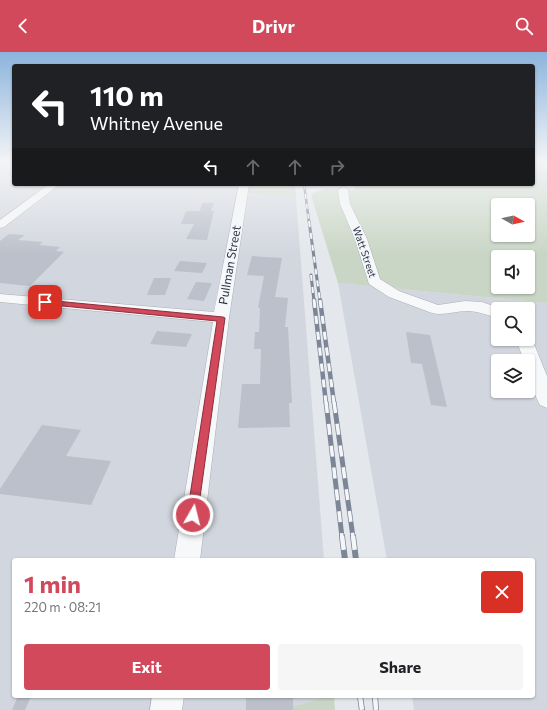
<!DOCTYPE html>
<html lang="en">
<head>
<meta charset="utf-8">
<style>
	:root { --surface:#fff; --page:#f6f6f6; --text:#202124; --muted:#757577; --accent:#d1495b }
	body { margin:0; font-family:Commissioner,sans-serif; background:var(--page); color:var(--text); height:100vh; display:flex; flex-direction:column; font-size:15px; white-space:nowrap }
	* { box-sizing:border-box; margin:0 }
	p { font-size:13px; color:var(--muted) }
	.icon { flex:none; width:22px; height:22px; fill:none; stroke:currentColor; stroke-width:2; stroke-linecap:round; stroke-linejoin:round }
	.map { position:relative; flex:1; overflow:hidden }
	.panel { position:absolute; left:12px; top:506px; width:523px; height:140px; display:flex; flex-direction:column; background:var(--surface); border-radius:4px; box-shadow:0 1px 3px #0004 }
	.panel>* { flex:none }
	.hud { position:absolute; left:12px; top:12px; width:523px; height:122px; border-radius:4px; box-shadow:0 1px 3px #0004; background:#202124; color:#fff; overflow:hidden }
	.needle { width:26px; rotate:98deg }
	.controls { position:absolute; left:491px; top:146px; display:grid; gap:8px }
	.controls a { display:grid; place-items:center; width:44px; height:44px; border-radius:4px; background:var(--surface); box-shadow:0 1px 3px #0004; font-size:20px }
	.pin { position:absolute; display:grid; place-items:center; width:34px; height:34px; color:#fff; margin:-17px; border-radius:8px; box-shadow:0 2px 6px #0006 }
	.me { position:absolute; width:44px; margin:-22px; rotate:8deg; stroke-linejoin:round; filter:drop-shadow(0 0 3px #0008) }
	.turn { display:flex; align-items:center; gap:14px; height:84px; padding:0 12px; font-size:18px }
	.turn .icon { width:52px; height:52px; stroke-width:2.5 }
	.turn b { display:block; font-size:28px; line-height:34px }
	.lanes { display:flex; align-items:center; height:38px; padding:0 12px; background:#0003; justify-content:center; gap:20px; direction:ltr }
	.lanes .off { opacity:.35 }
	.round { display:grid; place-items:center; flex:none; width:42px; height:42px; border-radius:4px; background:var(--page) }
	.summary { display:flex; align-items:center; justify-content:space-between; height:68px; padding:0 12px }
	h1 { font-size:24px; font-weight:700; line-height:30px; color:var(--accent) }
	.action { display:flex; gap:8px; margin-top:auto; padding:8px 12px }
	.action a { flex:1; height:46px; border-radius:4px; background:var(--accent); color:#fff; font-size:16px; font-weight:700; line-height:46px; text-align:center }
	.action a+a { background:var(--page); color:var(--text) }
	header { display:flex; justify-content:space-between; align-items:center; height:52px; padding:0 12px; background:var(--accent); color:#fff; font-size:18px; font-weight:700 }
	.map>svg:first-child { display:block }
	.built { fill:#d2d6de; fill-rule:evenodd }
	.green { fill:#c9d6c5; fill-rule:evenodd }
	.building { fill:#bbc0ca }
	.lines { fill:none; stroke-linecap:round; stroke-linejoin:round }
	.minor-casing { stroke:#a9aeb7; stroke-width:1 }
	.minor { fill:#f7f8fa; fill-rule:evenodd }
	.rail-far4-casing { stroke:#7d8696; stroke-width:2.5 }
	.rail-far3-casing { stroke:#7d8696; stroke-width:3 }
	.rail-far2-casing { stroke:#7d8696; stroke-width:4.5 }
	.rail-far1-casing { stroke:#7d8696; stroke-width:5 }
	.rail-casing { stroke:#7d8696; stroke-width:6 }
	.rail-far4 { stroke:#f4f6f9; stroke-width:1.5; stroke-dasharray:5; stroke-linecap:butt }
	.rail-far3 { stroke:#f4f6f9; stroke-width:2; stroke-dasharray:6; stroke-linecap:butt }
	.rail-far2 { stroke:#f4f6f9; stroke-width:3; stroke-dasharray:8; stroke-linecap:butt }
	.rail-far1 { stroke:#f4f6f9; stroke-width:3.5; stroke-dasharray:11; stroke-linecap:butt }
	.rail { stroke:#f4f6f9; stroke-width:4.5; stroke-dasharray:14; stroke-linecap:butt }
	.route { fill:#d1495b; stroke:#882f3b }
	.labels { text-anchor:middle; stroke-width:3; stroke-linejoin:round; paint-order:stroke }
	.far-street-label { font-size:10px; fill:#2b3445; stroke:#f4f6f9 }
	.street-label { font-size:12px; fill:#2b3445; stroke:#f4f6f9 }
</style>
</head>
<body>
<header><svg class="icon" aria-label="back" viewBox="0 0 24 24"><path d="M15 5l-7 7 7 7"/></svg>Drivr<svg class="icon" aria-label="search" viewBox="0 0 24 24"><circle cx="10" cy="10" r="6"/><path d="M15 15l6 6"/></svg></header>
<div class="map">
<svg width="547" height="658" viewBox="0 0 547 658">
	<rect width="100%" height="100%" fill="#e4e7ec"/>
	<!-- built -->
	<path class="built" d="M0,110H14V132H247L246,141L296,146L324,508H14V644H324L303,652L271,658H0Z
		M338,231L547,251V658H414L412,644H533V508H387ZM498,257H528V287H498ZM498,309H528V339H498Z"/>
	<!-- green -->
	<path class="green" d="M533,110H547V251L338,231L311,143C324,133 341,138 356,138L353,134H339L325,132H533ZM498,153H528V183H498ZM498,205H528V235H498Z
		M247,132H295L296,146L246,141Z
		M324,644H334L335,658H271L303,652Z"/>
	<!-- building -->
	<path class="building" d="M202,151H214L211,159H214L207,188L186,187L194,172H181L186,159H200Z
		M9,182L25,183L18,188L43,190L39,193L60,195L56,199L64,200L30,234L0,231V189Z
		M252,204L282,206L275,245L288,246L285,275H288L292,351H289L290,375L238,376L242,332H260L261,297H254L255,280H259L260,256H258L264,224L247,223Z
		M180,209L207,211L202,221L174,219Z
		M154,226H171L165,243H147Z
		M196,230L212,231L204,249L187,247Z
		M157,279L192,282L186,295L150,292Z
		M406,280L430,283L447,355L431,353L422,312L411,311Z
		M42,373L81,378L66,404L111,409L91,453L0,442V437Z
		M18,644H31L25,658H12Z
		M246,644H293V658H246Z"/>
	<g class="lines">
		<!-- minor casing -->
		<g class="minor-casing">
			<path id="minor" d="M49,132H60L4,175L0,176V168Z
				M239,132H249L229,266L200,508H174L213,270L0,250V242L214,260Z
				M343,135L348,138L350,152L367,187L380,227L399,239L438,253L465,249L482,250L502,257H498V266C487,263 478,259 467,259C455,259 443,264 432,261L389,245L369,232L355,187L340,152L338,138Z
				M528,283L532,287L547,324V356L540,353C533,340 528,324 528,309H524L516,287H528Z
				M152,644H184L182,658H150Z"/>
		</g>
		<!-- minor -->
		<use href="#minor" class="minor"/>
		<!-- rail-far4 casing -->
		<g class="rail-far4-casing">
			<path id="rail-far4" d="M304,132L309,170"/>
		</g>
		<!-- rail-far3 casing -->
		<g class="rail-far3-casing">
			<path id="rail-far3" d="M309,169L320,249
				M311,223L314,249"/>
		</g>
		<!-- rail-far2 casing -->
		<g class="rail-far2-casing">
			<path id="rail-far2" d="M314,248L326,351
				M320,248L334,351"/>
		</g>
		<!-- rail-far1 casing -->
		<g class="rail-far1-casing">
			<path id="rail-far1" d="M326,350L342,485
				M334,350L353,485"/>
		</g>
		<!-- rail casing -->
		<g class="rail-casing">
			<path id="rail" d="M342,484L345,508
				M353,484L356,508
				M360,644L362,658
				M375,644L376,658"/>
		</g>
		<!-- rail-far4 -->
		<use href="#rail-far4" class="rail-far4"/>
		<!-- rail-far3 -->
		<use href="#rail-far3" class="rail-far3"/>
		<!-- rail-far2 -->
		<use href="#rail-far2" class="rail-far2"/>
		<!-- rail-far1 -->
		<use href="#rail-far1" class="rail-far1"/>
		<!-- rail -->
		<use href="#rail" class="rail"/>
	</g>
	<!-- sky -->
	<linearGradient id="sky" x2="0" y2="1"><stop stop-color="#8bb4dd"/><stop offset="0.54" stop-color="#f3f4f6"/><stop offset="1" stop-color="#f3f4f6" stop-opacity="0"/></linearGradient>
	<rect width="547" height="202" fill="url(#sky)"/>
	<!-- route -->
	<path class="route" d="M45,248L223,265L225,266L197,467L193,469L189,467L187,463L217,269L42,252L41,250Z"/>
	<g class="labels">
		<!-- far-street labels -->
		<g class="far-street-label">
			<text transform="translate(365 200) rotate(71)" y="4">Watt Street</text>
		</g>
		<!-- street labels -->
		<g class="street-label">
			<text transform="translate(230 213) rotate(-80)" y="4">Pullman Street</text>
		</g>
	</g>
</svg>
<div class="controls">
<a><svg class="needle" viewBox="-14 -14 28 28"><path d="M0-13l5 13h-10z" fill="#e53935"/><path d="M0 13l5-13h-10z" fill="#757577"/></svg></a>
<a><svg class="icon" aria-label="sound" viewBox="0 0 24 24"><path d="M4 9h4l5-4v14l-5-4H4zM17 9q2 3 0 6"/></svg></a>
<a><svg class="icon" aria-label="search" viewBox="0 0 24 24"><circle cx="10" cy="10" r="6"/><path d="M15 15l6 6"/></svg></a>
<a><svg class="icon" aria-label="layers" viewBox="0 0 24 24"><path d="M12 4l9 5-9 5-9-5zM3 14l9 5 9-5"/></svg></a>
</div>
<div class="pin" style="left:45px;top:250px;background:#d93025"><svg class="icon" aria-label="arrive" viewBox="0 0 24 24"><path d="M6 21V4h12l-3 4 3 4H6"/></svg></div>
<svg class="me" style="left:193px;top:463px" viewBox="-20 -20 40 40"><circle r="17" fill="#d1495b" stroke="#fff" stroke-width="3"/><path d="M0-11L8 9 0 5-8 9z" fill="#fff"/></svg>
<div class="hud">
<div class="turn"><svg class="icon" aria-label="left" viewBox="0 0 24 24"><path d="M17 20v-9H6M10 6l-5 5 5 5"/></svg><div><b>110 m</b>Whitney Avenue</div></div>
<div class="lanes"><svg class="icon" aria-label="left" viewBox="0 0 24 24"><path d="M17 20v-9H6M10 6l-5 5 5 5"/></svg><svg class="icon off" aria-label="ahead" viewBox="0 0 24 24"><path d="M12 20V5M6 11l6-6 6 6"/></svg><svg class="icon off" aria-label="ahead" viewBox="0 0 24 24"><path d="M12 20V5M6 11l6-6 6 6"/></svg><svg class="icon off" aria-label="right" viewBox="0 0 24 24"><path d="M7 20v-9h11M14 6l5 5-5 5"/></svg></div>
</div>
<section class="panel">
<div class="summary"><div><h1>1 min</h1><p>220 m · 08:21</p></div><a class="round" style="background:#d93025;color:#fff"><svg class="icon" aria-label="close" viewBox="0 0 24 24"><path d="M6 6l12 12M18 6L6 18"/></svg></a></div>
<div class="action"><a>Exit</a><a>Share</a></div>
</section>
</div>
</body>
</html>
